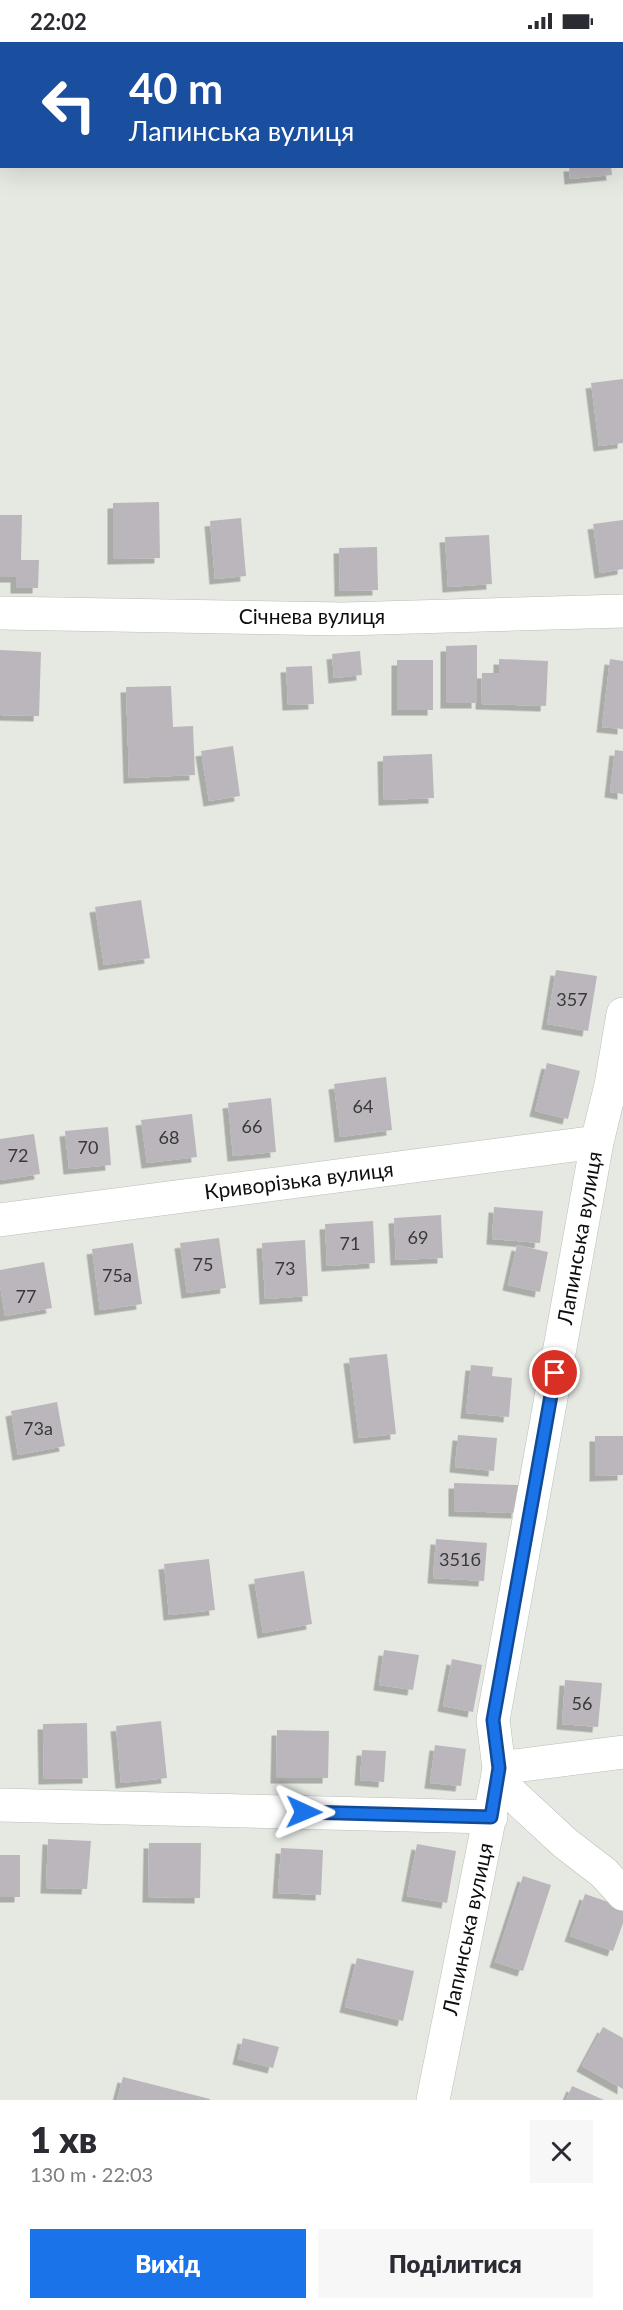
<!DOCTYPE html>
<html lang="uk">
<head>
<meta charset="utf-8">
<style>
	:root { --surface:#fff; --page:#f7f7f7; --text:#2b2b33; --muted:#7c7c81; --accent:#1a73e8 }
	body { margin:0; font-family:Lato,sans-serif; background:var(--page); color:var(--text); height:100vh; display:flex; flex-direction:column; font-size:22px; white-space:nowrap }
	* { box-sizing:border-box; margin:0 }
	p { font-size:20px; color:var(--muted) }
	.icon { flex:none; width:33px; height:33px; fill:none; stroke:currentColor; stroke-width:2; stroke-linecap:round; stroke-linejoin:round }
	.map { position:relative; height:2058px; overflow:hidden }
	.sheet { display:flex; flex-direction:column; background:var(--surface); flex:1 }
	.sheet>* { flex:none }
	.hud { position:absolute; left:0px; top:0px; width:624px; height:126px; box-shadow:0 6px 24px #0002; background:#1a4fa0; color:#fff; overflow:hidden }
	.pin { position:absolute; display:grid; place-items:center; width:51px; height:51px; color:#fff; margin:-26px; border:3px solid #fff; border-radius:50%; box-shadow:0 2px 6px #0007 }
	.me { position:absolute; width:66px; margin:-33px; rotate:91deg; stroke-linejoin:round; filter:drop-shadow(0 0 4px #0008) }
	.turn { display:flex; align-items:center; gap:21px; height:126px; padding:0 30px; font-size:27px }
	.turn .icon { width:78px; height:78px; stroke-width:2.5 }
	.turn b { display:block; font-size:42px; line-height:51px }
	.round { display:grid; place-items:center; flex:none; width:63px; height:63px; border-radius:0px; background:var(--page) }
	.head { display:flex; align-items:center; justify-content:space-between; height:102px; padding:0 30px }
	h1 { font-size:36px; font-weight:800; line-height:45px }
	.primary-button { display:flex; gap:12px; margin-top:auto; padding:12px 30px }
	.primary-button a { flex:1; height:69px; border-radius:0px; background:var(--accent); color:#fff; font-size:24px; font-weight:800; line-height:69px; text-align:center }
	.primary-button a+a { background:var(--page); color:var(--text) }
	.status { display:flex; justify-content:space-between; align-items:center; height:42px; padding:0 30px; background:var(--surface); direction:ltr }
	.status svg { height:16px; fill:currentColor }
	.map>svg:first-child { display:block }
	.building { fill:#bbb6bc; filter:url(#shadow) }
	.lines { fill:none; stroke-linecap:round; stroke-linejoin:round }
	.minor-casing { stroke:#babeb7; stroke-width:34 }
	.minor { stroke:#fff; stroke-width:33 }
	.route-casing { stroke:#114b97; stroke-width:15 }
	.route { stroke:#1a73e8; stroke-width:10 }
	.labels { text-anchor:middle; stroke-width:5; stroke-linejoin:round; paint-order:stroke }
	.number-label { font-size:18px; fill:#393939 }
	.street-label { font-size:21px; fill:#0e0f0d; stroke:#fff }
</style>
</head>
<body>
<div class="status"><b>22:02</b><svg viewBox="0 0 49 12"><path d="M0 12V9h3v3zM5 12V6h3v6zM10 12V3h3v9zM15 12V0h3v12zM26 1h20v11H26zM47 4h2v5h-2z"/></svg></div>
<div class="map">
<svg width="623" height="2058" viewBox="0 0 623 2058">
	<defs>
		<filter id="shadow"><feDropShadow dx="-5.5" dy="5.5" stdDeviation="0" flood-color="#0004"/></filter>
	</defs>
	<rect width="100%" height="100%" fill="#e5e9e2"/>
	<!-- building -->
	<path class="building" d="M569,124H611L612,133L570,137Z
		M623,337V401L599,404L591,341Z
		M159,460L160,516L113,517V461Z
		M0,473H22L21,518H39L38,546H16V535H0Z
		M241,476L246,534L215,537L210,479Z
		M623,478V527L600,531L593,482Z
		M489,493L492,542L448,545L445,495Z
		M377,505L378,548L340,549L339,506Z
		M477,603V661H446V604Z
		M0,608L41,610L39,674L0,673Z
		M360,609L362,633L334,636L332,612Z
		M499,617L548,619L546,664L481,662L482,631H499Z
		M610,617L623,619V687L602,685Z
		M397,618H433V668H397Z
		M312,624L314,662L288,663L286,625Z
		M171,644L173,685L193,684L195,733L129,736L126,645Z
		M233,704L240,754L209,759L201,709Z
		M615,708L623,709V752L610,750Z
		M432,712L434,756L384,758L383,714Z
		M141,858L150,916L104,923L95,865Z
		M556,928L597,934L588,989L547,982Z
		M547,1021L580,1029L568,1077L535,1069Z
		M386,1035L392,1088L340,1095L334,1042Z
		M271,1056L276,1110L233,1114L228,1061Z
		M192,1072L197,1115L147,1121L141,1078Z
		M108,1085L111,1123L69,1127L65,1089Z
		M34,1092L40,1132L0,1138V1097Z
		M494,1165L543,1169L540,1201L492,1197Z
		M441,1173L443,1216L396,1218L394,1176Z
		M373,1179L375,1221L327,1224L325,1182Z
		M219,1196L226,1246L187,1251L180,1201Z
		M305,1198L308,1254L265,1257L262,1201Z
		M133,1201L142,1262L100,1268L92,1207Z
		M517,1203L548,1210L540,1250L508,1243Z
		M44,1220L52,1266L5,1274L0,1243V1228Z
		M387,1312L396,1392L359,1396L349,1316Z
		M471,1323L493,1325L492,1334L512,1336L509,1375L466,1371Z
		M57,1360L65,1404L18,1413L11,1369Z
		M458,1393L497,1396L494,1429L455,1425Z
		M595,1394H623V1433L595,1434Z
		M454,1441L518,1443L517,1471L454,1469Z
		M436,1497L487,1501L484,1539L433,1536Z
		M209,1517L215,1568L169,1573L164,1522Z
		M304,1529L312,1582L263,1591L254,1537Z
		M384,1608L419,1613L413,1648L379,1643Z
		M452,1617L482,1623L473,1670L443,1664Z
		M565,1638L602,1641L598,1685L562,1682Z
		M161,1679L167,1736L121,1741L116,1684Z
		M87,1681L88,1736L44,1737L43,1682Z
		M277,1688L329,1689L328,1736H276Z
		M435,1703L466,1707L461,1744L430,1741Z
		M362,1708L386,1709L384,1740L360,1738Z
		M48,1797L91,1799L87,1847L46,1846Z
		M149,1801H201L200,1856L148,1855Z
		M417,1802L456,1809L447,1861L407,1854Z
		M281,1806L323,1808L321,1853L278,1851Z
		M0,1813H20V1855H0Z
		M523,1834L551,1843L523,1929L495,1920Z
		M585,1852L623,1865V1881L613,1909L570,1894Z
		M357,1916L414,1929L403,1979L345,1965Z
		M603,1985L623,1996V2047L582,2024Z
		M243,1996L279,2005L273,2026L238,2017Z
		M123,2035L210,2057V2058H117Z
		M572,2044L604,2058H566Z"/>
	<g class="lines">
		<!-- minor casing -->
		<g class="minor-casing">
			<path id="minor" d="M264,0L271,2
				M622,59H623
				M0,571L344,577L623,569
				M0,1178L597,1100
				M499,1726L623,1710
				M497,1738L565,1801L604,1831L623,1852
				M0,1763L491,1775
				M433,2058L497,1738L499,1726L493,1678L597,1100L611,1043L623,972"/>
		</g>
		<!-- minor -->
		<use href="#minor" class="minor"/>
	</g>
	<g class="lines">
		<!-- route casing -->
		<g class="route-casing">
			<path id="route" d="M304,1770L491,1775L499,1726L493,1678L555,1331"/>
		</g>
		<!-- route -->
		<use href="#route" class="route"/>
	</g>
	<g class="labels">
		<!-- number labels -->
		<g class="number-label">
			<text x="572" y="964">357</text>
			<text x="363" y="1071">64</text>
			<text x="252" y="1091">66</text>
			<text x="169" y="1102">68</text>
			<text x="88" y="1112">70</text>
			<text x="18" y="1120">72</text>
			<text x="418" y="1202">69</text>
			<text x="350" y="1208">71</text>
			<text x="203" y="1229">75</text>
			<text x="285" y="1233">73</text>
			<text x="117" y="1240">75а</text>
			<text x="26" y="1261">77</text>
			<text x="38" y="1393">73а</text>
			<text x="460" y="1524">351б</text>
			<text x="582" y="1668">56</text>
		</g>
		<!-- street labels -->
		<g class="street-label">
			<text x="312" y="582">Січнева вулиця</text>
			<text transform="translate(299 1139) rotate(-7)" y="7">Криворізька вулиця</text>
			<text transform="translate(580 1196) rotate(-80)" y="7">Лапинська вулиця</text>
			<text transform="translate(468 1887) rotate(-78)" y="7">Лапинська вулиця</text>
		</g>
	</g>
</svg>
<div class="pin" style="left:555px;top:1331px;background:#d93025"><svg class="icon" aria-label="arrive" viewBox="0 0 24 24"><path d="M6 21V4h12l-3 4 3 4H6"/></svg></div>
<svg class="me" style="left:304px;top:1770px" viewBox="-20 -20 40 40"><path d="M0-17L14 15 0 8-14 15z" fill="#1a73e8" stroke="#fff" stroke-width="4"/></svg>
<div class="hud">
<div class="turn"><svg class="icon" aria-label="left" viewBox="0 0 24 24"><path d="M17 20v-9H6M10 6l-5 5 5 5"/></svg><div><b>40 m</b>Лапинська вулиця</div></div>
</div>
</div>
<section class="sheet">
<div class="head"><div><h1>1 хв</h1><p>130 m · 22:03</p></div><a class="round"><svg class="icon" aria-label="close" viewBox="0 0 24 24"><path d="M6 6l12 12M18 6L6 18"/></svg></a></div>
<div class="primary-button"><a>Вихід</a><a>Поділитися</a></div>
</section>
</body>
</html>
